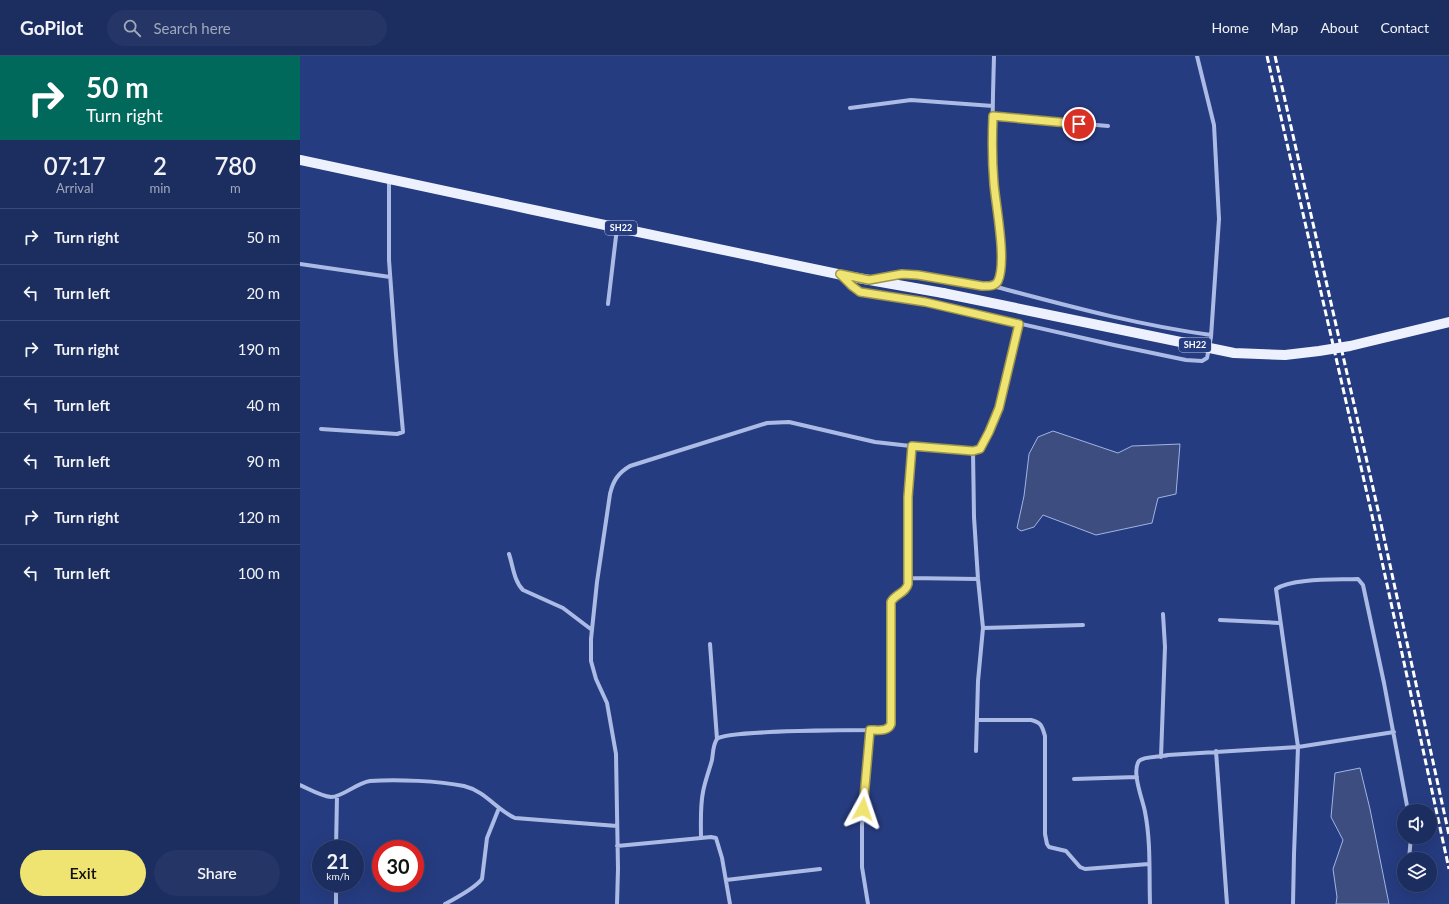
<!DOCTYPE html>
<html lang="en">
<head>
<meta charset="utf-8">
<style>
	:root { --surface:#1c2d60; --page:#253566; --text:#f1f3f6; --muted:#a0a8bd; --line:#3a4975; --accent:#efe371 }
	body { margin:0; font-family:Lato,sans-serif; background:var(--page); color:var(--text); height:100vh; display:flex; flex-direction:column; font-size:15px; white-space:nowrap }
	* { box-sizing:border-box; margin:0 }
	p { font-size:13px; color:var(--muted) }
	.icon { flex:none; width:22px; height:22px; fill:none; stroke:currentColor; stroke-width:2; stroke-linecap:round; stroke-linejoin:round }
	.map { position:relative; flex:1; overflow:hidden }
	.drawer { display:flex; flex-direction:column; background:var(--surface); width:300px }
	.drawer>* { flex:none }
	.hud { background:#00695c; color:#fff; overflow:hidden }
	.controls { position:absolute; left:1097px; top:748px; display:grid; gap:8px }
	.controls a { display:grid; place-items:center; width:40px; height:40px; border-radius:50%; background:var(--surface); box-shadow:0 4px 16px #0002,0 0 0 1px var(--line); font-size:20px }
	.speed { position:absolute; left:12px; top:784px; display:flex; gap:8px; font-size:20px; font-weight:700; text-align:center }
	.speed>* { display:grid; place-content:center; width:52px; height:52px; border-radius:50%; background:var(--surface); box-shadow:0 4px 16px #0002,0 0 0 1px var(--line); line-height:1 }
	.speed small { font-size:10px; font-weight:400 }
	.speed .limit { border:6px solid #d22; background:#fff; color:#111 }
	.pin { position:absolute; display:grid; place-items:center; width:34px; height:34px; color:#fff; margin:-17px; border:2px solid #fff; border-radius:50%; box-shadow:0 1px 4px #0007 }
	.me { position:absolute; width:44px; margin:-22px; rotate:5deg; stroke-linejoin:round; filter:drop-shadow(0 0 3px #0008) }
	.turn { display:flex; align-items:center; gap:14px; height:84px; padding:0 20px; font-size:18px }
	.turn .icon { width:52px; height:52px; stroke-width:2.5 }
	.turn b { display:block; font-size:28px; line-height:34px }
	.eta { display:flex; justify-content:space-evenly; align-items:center; height:68px; text-align:center }
	.eta b { font-size:24px; font-weight:600; line-height:28px }
	.cta { display:flex; gap:8px; margin-top:auto; padding:8px 20px }
	.cta a { flex:1; height:46px; border-radius:24px; background:var(--accent); color:#111; font-size:16px; font-weight:600; line-height:46px; text-align:center }
	.cta a+a { background:var(--page); color:var(--text) }
	ul { padding:0; list-style:none }
	li { display:flex; align-items:center; gap:12px; height:56px; padding:0 20px; border-top:1px solid var(--line) }
	li div { flex:1 }
	li b { display:block; font-size:15px }
	li em { font-style:normal }
	header { display:flex; align-items:center; gap:24px; box-sizing:border-box; height:56px; padding:0 20px; background:var(--surface); border-bottom:1px solid var(--line) }
	header strong { font-size:19px }
	nav { display:flex; gap:22px; margin-inline-start:auto; font-size:14px }
	.search { width:280px; height:36px; background:var(--page); display:flex; align-items:center; gap:10px; box-sizing:border-box; padding:0 14px; border-radius:22px; color:var(--muted); font-size:15px }
	main { display:flex; flex:1; min-height:0 }
	.map>svg:first-child { display:block }
	.water { fill:#3d4d7f; stroke:#a1b4e7 }
	.lines { fill:none; stroke-linecap:round; stroke-linejoin:round }
	.minor { stroke:#acbbe6; stroke-width:4 }
	.primary { stroke:#edf0fd; stroke-width:10 }
	.rail { stroke:#fff; stroke-width:3; stroke-dasharray:7 3; stroke-linecap:butt }
	.primary-bridge { stroke:#edf0fd; stroke-width:10 }
	.route-casing { stroke:#9b9449; stroke-width:10 }
	.route { stroke:#efe371; stroke-width:7 }
	.labels { text-anchor:middle; stroke-width:3.5; stroke-linejoin:round; paint-order:stroke }
	.shield { fill:#263c80; stroke:#bec4d9; stroke-width:1 }
	.shield-label { font-size:9px; font-weight:bold; fill:#fff }
</style>
</head>
<body>
<header>
<strong>GoPilot</strong>
<div class="search"><svg class="icon" aria-label="search" viewBox="0 0 24 24"><circle cx="10" cy="10" r="6"/><path d="M15 15l6 6"/></svg>Search here</div>
<nav><a>Home</a><a>Map</a><a>About</a><a>Contact</a></nav>
</header>
<main>
<section class="drawer">
<div class="hud">
<div class="turn"><svg class="icon" aria-label="right" viewBox="0 0 24 24"><path d="M7 20v-9h11M14 6l5 5-5 5"/></svg><div><b>50 m</b>Turn right</div></div>
</div>
<div class="eta">
<div><b>07:17</b><p>Arrival</p></div>
<div><b>2</b><p>min</p></div>
<div><b>780</b><p>m</p></div>
</div>
<ul>
<li><svg class="icon" aria-label="right" viewBox="0 0 24 24"><path d="M7 20v-9h11M14 6l5 5-5 5"/></svg><div><b>Turn right</b></div><em>50 m</em></li>
<li><svg class="icon" aria-label="left" viewBox="0 0 24 24"><path d="M17 20v-9H6M10 6l-5 5 5 5"/></svg><div><b>Turn left</b></div><em>20 m</em></li>
<li><svg class="icon" aria-label="right" viewBox="0 0 24 24"><path d="M7 20v-9h11M14 6l5 5-5 5"/></svg><div><b>Turn right</b></div><em>190 m</em></li>
<li><svg class="icon" aria-label="left" viewBox="0 0 24 24"><path d="M17 20v-9H6M10 6l-5 5 5 5"/></svg><div><b>Turn left</b></div><em>40 m</em></li>
<li><svg class="icon" aria-label="left" viewBox="0 0 24 24"><path d="M17 20v-9H6M10 6l-5 5 5 5"/></svg><div><b>Turn left</b></div><em>90 m</em></li>
<li><svg class="icon" aria-label="right" viewBox="0 0 24 24"><path d="M7 20v-9h11M14 6l5 5-5 5"/></svg><div><b>Turn right</b></div><em>120 m</em></li>
<li><svg class="icon" aria-label="left" viewBox="0 0 24 24"><path d="M17 20v-9H6M10 6l-5 5 5 5"/></svg><div><b>Turn left</b></div><em>100 m</em></li>
</ul>
<div class="cta"><a>Exit</a><a>Share</a></div>
</section>
<div class="map">
<svg width="1149" height="848" viewBox="0 0 1149 848">
	<rect width="100%" height="100%" fill="#263c80"/>
	<!-- water -->
	<path class="water" d="M753,375L818,397L832,390L880,388L876,438L858,442L852,467L796,479L743,459L734,471L721,475L717,472L724,440L729,398L738,381Z
		M1060,712L1070,753L1089,848H1036L1037,841L1033,813L1043,784L1031,761L1035,717Z"/>
	<g class="lines">
		<!-- minor -->
		<path class="minor" d="M550,52L611,44L693,50
			M693,60L808,70
			M0,208L90,221
			M543,222L560,235L625,246L814,289L886,304L902,305L907,302L911,281L919,163L914,69L897,0
			M577,222L602,217L618,219L682,230C690,231 696,231 699,222C707,198 696,152 694,125C691,83 693,42 694,0
			M693,230C765,249 837,269 911,279
			M308,248L317,172
			M21,373L97,378L103,376L96,299L89,204V123
			M673,395L674,461L678,523L683,572L678,625L676,695
			M209,498C213,510 214,525 223,534L263,552L292,574
			M608,522L678,523
			M920,564L980,567
			M683,572L783,569
			M410,588L417,683
			M677,664H731C741,666 742,670 745,680V778L747,788L749,791L766,795L780,811L785,813L849,808
			M916,695L927,848
			M861,701L865,591L863,558
			M774,723L837,721
			M0,729C9,733 21,740 31,741C43,741 56,727 70,725C97,723 139,725 164,730C185,735 197,754 215,762L317,770
			M401,782C401,767 400,751 403,736C405,725 409,715 412,704C413,698 413,688 417,683C425,674 564,674 586,674L589,672L591,668V546C595,538 606,537 608,528L607,441L611,390
			M317,790L401,782L411,781L416,782L422,802L430,848
			M36,793L37,740
			M1109,803L1111,781
			M426,824L520,813
			M36,848V827
			M145,848C157,841 173,834 182,823L187,782L199,752
			M317,848L318,813L316,698L307,647L296,623L291,605V583L297,526L310,438C313,425 318,417 330,410L467,367L489,366L575,386L646,394L673,395L680,393L689,376L699,352L719,268
			M568,848L562,811V769L570,674
			M850,848C849,818 851,786 845,756C843,744 831,716 839,705C843,700 861,701 868,699L998,691L1094,676
			M993,848L994,798L998,691L976,533C992,522 1037,524 1058,523L1063,529L1084,627L1108,755"/>
		<!-- primary -->
		<path class="primary" d="M0,104L229,153L547,220L643,237"/>
		<!-- rail -->
		<path class="rail" d="M967,0L1071,455L1149,813
			M975,0L1078,454L1149,779"/>
		<!-- primary-bridge -->
		<path class="primary-bridge" d="M643,237L934,297L985,299L1019,295L1050,290L1149,266"/>
	</g>
	<g class="lines">
		<!-- route casing -->
		<g class="route-casing">
			<path id="route" d="M563,753L570,674C578,674 588,676 591,668V546C595,538 606,537 608,528V441L612,390L673,395L680,393L689,376L699,352L719,268L625,246L560,236L552,230L540,218L569,224L602,218L618,219L682,230C688,230 695,231 698,225C707,206 696,151 694,128C692,105 692,83 693,60L779,68"/>
		</g>
		<!-- route -->
		<use href="#route" class="route"/>
	</g>
	<g class="labels">
		<!-- shield labels -->
		<g class="shield">
			<rect x="305" y="165" width="32" height="14" rx="3"/>
			<rect x="879" y="282" width="32" height="14" rx="3"/>
		</g>
		<g class="shield-label">
			<text x="321" y="175">SH22</text>
			<text x="895" y="292">SH22</text>
		</g>
	</g>
</svg>
<div class="controls">
<a><svg class="icon" aria-label="sound" viewBox="0 0 24 24"><path d="M4 9h4l5-4v14l-5-4H4zM17 9q2 3 0 6"/></svg></a>
<a><svg class="icon" aria-label="layers" viewBox="0 0 24 24"><path d="M12 4l9 5-9 5-9-5zM3 14l9 5 9-5"/></svg></a>
</div>
<div class="speed"><div>21<small>km/h</small></div><div class="limit">30</div></div>
<div class="pin" style="left:779px;top:68px;background:#d93025"><svg class="icon" aria-label="arrive" viewBox="0 0 24 24"><path d="M6 21V4h12l-3 4 3 4H6"/></svg></div>
<svg class="me" style="left:563px;top:753px" viewBox="-20 -20 40 40"><path d="M0-17L14 15 0 8-14 15z" fill="#efe371" stroke="#fff" stroke-width="4"/></svg>
</div>
</main>
</body>
</html>
